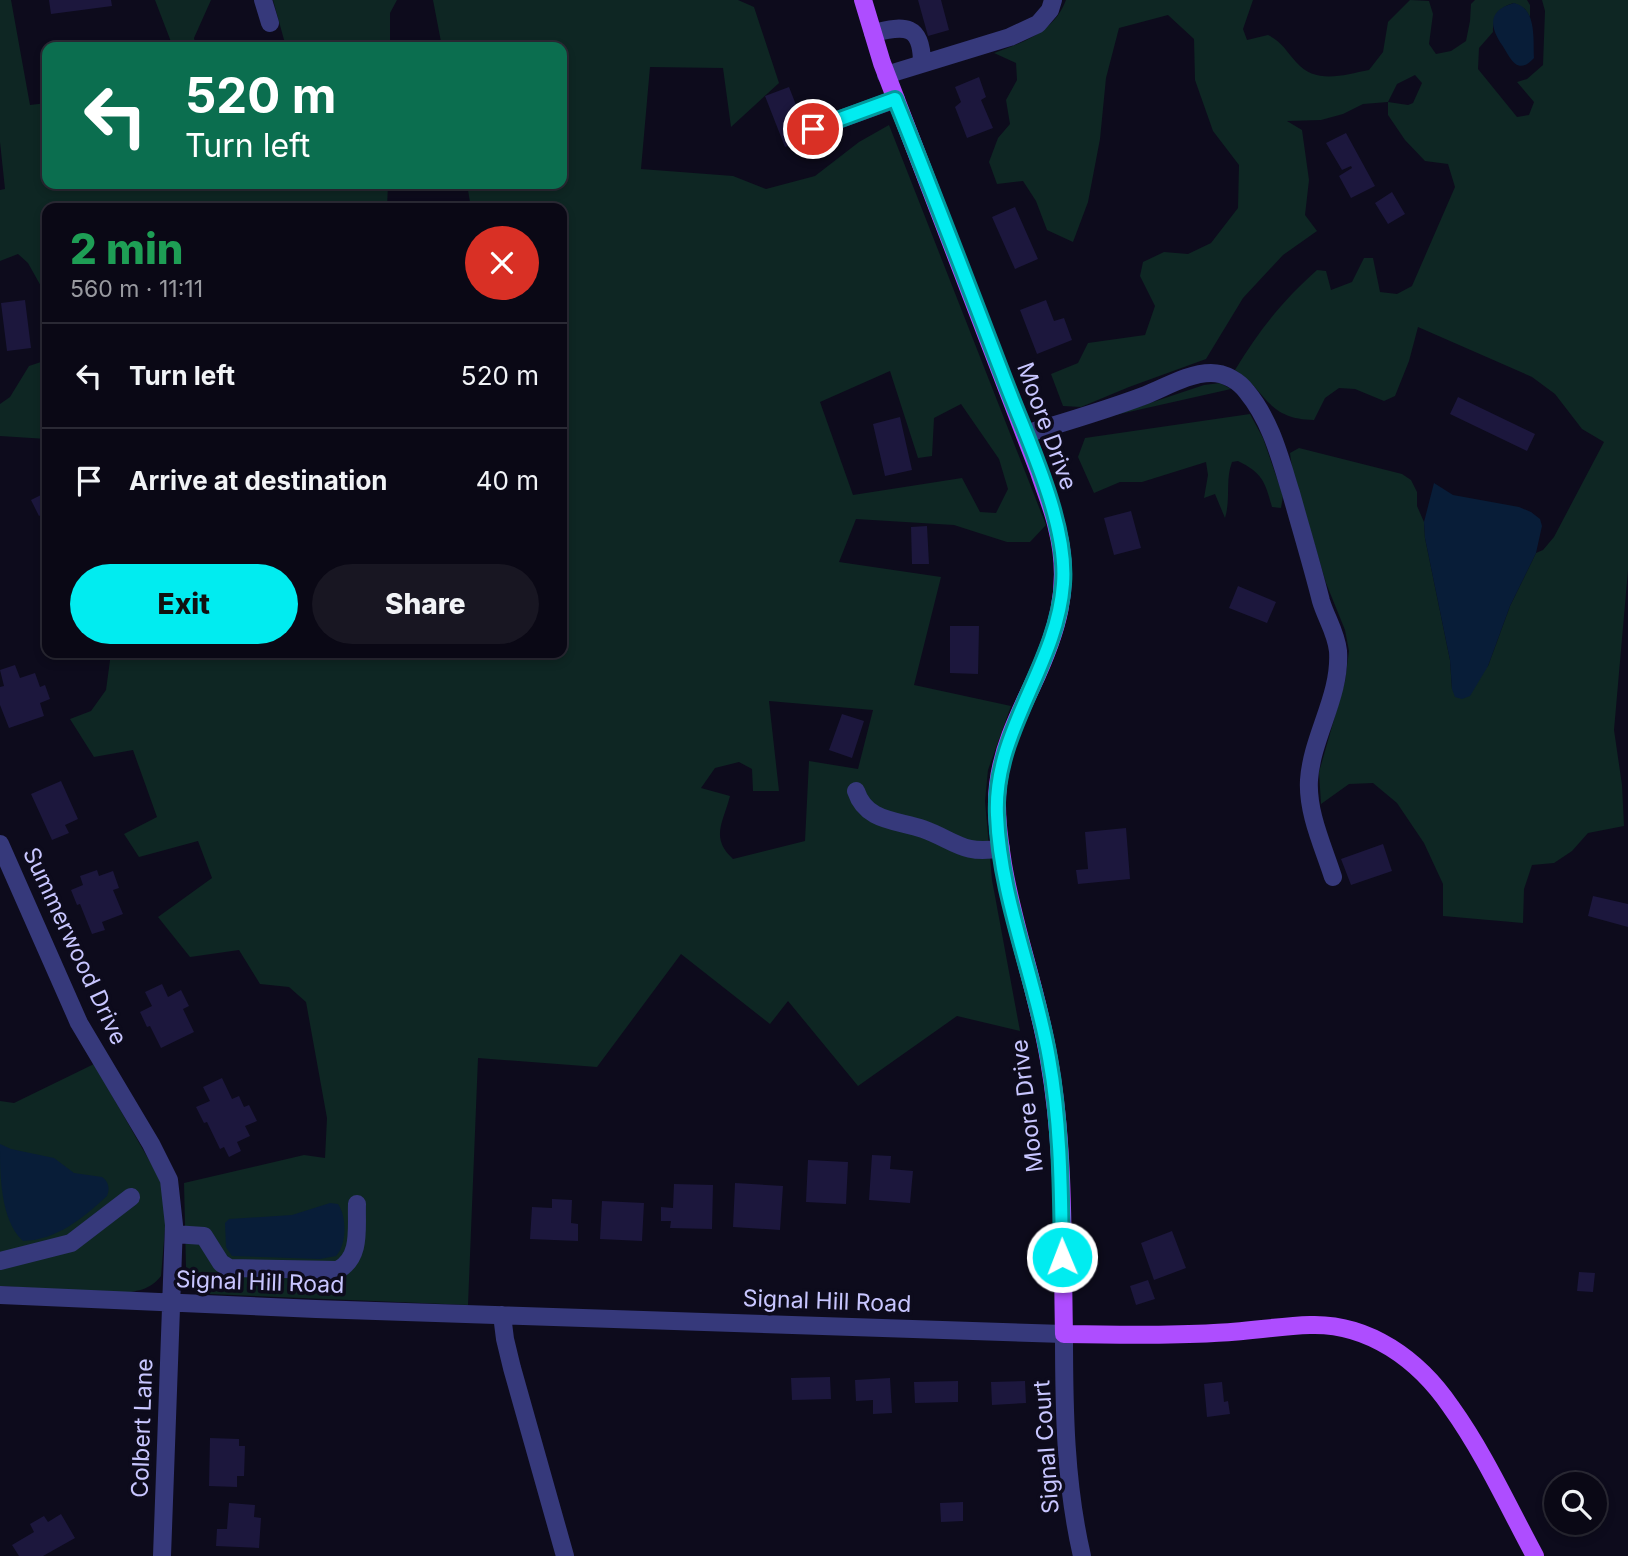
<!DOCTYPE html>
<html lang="en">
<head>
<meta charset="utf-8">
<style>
	:root { --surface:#0a0815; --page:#181622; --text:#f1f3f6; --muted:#999aa0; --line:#2a2934; --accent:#01ecf0 }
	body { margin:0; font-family:Inter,sans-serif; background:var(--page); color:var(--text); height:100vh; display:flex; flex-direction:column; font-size:26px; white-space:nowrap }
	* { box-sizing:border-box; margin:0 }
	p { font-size:23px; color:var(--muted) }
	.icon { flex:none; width:38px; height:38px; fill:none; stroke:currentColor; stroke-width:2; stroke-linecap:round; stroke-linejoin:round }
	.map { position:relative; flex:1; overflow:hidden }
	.sheet { position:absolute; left:42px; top:203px; width:525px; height:455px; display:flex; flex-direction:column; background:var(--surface); border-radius:14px; box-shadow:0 4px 10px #0003,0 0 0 2px var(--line) }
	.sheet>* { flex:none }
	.guide { position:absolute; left:42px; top:42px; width:525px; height:147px; border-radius:14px; box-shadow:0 4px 10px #0003,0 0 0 2px var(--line); background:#0b6e4f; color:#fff; overflow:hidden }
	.fabs { position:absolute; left:1544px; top:1472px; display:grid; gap:14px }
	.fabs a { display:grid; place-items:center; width:63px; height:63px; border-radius:50%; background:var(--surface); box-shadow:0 4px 10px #0003,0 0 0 2px var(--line); font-size:35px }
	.pin { position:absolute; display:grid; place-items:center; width:60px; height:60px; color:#fff; margin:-30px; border:4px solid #fff; border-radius:50%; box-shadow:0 2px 7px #0007 }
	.me { position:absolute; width:77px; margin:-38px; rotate:359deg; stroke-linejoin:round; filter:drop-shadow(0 0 5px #0008) }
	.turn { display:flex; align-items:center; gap:24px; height:147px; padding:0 28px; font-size:32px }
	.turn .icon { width:91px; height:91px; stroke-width:2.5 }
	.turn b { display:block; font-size:49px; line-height:60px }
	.round { display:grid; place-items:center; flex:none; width:74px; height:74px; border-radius:37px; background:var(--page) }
	.head { display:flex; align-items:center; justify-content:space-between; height:119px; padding:0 28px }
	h1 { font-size:42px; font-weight:800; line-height:52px; color:#1e9e55 }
	.cta { display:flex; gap:14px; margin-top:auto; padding:14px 28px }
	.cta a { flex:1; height:80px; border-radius:42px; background:var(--accent); color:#111; font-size:28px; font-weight:800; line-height:80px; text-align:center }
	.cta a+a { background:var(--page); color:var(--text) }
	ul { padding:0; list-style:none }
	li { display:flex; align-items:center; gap:21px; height:105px; padding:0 28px; border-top:2px solid var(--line) }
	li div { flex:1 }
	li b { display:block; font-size:26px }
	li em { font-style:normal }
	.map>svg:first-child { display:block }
	.green { fill:#0e2623; fill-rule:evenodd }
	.water { fill:#081d38 }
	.building { fill:#1c173d }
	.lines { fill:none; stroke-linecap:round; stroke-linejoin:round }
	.minor { stroke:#36397b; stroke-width:18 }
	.major { stroke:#ae4dff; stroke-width:18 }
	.route-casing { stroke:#01999c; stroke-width:18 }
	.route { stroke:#01ecf0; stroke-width:12 }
	.labels { text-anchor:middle; stroke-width:7; stroke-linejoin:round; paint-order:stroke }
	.street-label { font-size:23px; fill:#c8c6ff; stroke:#0d0b1c }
</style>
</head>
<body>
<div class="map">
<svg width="1628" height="1556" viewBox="0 0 1628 1556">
	<rect width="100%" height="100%" fill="#0d0b1c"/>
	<!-- green -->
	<path class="green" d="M0,0H11L30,105L47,103V184H388L387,208H47V297L28,263L18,254L0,261V190L5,189L0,142Z
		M155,0H211L194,38L196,47H173Z
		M273,0H397L390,13V47H286Z
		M433,0H738L754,7L779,83L731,127L723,68L650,67L641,169L733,176L766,189L815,176L859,142L889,125L1046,525L1030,542H1007L954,525L856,519L839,562L941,577L914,685L1011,706L988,770L985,801L992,880L1020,1031L957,1016L858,1086L788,1001L770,1024L681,954L597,1067L478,1058L468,1305L209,1294C195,1288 190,1281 186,1267L184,1183L304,1155L325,1158L327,1118L306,1002L289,987L260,984L239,950L190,957L158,917L212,878L198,841L139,857L124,834L157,817L133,750L94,757L70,719L91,711L106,690L111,653H562V208H471L467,184H562V47H442ZM890,371L918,458L932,456L934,418L961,404L999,459L1008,489L996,513L980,512L962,478L853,495L820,402ZM769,701L873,710L858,769L809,761L805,841L733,859C710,838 723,823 730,796L701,788L715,768L739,762L752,769L753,791H779Z
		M1066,0H1253L1243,29L1247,40L1268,35C1282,42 1286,51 1296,62C1316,85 1343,75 1369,70L1383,52L1388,22L1410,0L1429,1L1433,14L1429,44L1436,54L1451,51L1466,41L1470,21L1471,4L1475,0H1527L1530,5V17L1525,9L1514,3C1499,7 1493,16 1493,32L1479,48L1478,69L1517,117L1529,115L1534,102L1517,82L1527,79L1543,65L1545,11L1542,0H1628V570L1614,730L1622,785L1624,826L1588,833L1572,851L1554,863L1532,865L1524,889L1523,923L1443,916V884L1424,843L1397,803L1373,783L1349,784L1321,804L1319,772L1345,681L1349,651L1345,630L1326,583L1292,468L1290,453L1299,448L1402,474L1411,480L1417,492V506L1424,522L1425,538L1450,660L1452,689L1488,666L1510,606L1536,553L1543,550L1554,537L1604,442L1582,429L1555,394L1532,377L1418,327L1409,361L1395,396L1384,401L1355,389L1339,388L1325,398L1314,420C1266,419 1268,392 1235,370C1258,332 1283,300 1317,270L1326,271L1331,290L1352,282L1364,258H1373L1380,292L1397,294L1412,286L1455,187L1448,164L1425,161L1405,140L1388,115V102L1363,104L1343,114L1321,120L1287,121L1302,130L1309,180L1305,215L1317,231L1283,255L1243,298L1206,359L1129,387L1081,407L1063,406L1051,374L1078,363L1088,343L1145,335L1155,306L1140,276L1143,262L1164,252L1188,254L1211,243L1238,208L1239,165L1213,131L1195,80L1194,39L1168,15L1119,28L1106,78L1100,139L1088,202L1073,242L1047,230L1036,201L1023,181L997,184L989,162L998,138L1010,124L1006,100L1017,80L1016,63L994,53C1024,42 1054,32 1066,0ZM1415,75L1422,83L1413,103L1408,105L1388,102L1397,84Z
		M47,360V439L0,436V404L10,397L29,366Z
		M1220,383L1231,389L1111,416L1204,385Z
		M1250,414L1263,438L1283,496L1281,508L1272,507C1265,481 1262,473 1238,461L1232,462C1225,481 1231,498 1225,518L1215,494L1204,498L1208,475L1206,462L1142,482H1120L1094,493L1078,457L1085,438Z
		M94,1064L161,1181L166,1217L161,1276C150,1290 136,1292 119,1293L0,1286V1101L14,1103Z"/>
	<!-- water -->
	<path class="water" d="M1514,3C1537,8 1533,40 1534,58C1517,77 1510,57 1502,45C1489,26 1488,10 1514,3Z
		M1434,483L1453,495L1519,507L1531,512L1540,519L1542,526L1536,553L1510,606L1488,666L1470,696L1462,699L1455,697L1452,689L1450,660L1425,538L1424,522Z
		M0,1144L11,1149L54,1158L74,1173L102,1177C109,1182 110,1189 107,1196C83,1218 57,1240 23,1241C0,1220 0,1173 0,1144Z
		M330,1203L338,1204C347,1217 347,1244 336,1256L320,1259L232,1256L226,1247L225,1223L229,1219L292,1215Z"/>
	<!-- building -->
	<path class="building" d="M49,0H111L112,6L51,14Z
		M918,0H941L949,30L928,36Z
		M979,77L986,97L981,100L993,128L967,138L955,107L961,102L955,87Z
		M789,87L809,138L785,147L765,96Z
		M1346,133L1375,186L1351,198L1339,176L1352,168L1351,166L1342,170L1326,143Z
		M1392,192L1405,214L1388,224L1375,203Z
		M1015,207L1038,259L1015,269L992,217Z
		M25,300L31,348L7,351L1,303Z
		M1046,300L1054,321L1064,318L1072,340L1037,354L1020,310Z
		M1458,397L1535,434L1527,451L1450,414Z
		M900,417L912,470L885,476L873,424Z
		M47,492V517L45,513L39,516L31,500Z
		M1131,511L1141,548L1114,555L1104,518Z
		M927,526L929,564H912L911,527Z
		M1238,586L1276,602L1267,623L1229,608Z
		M950,626H979L978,674L950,673Z
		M15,665L20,678L35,673L40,687L45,685L50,699L40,703L44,716L9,728L0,705V687L4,686L0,670Z
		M842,714L864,721L852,758L829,750Z
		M61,781L78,819L65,825L69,833L52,840L31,794Z
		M1126,828L1130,879L1078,884L1076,870L1088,869L1085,832Z
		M1383,844L1392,871L1351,885L1341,859Z
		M97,870L99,876L113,871L119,888L113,890L123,914L102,922L105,930L92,934L80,904L77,905L71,890L83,885L80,876Z
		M1593,896L1628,904V927L1588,916Z
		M162,984L168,997L181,990L189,1006L183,1009L194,1032L161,1048L150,1026L147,1027L140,1012L152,1006L145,992Z
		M222,1078L232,1099L239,1096L244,1107L249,1105L257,1121L245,1126L250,1136L237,1142L241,1151L229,1157L224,1147L220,1149L207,1122L204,1123L196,1107L210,1101L203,1087Z
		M872,1155L891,1156L890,1169L913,1171L910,1203L869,1200Z
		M808,1160L848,1162L846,1204L806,1202Z
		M735,1183L783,1186L780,1230L733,1227Z
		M674,1184L713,1185L712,1229L670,1228L671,1221H661V1207L673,1208Z
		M552,1199L572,1200L571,1223L578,1224V1241L530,1239L532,1207L552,1208Z
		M602,1201L644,1203L642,1241L600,1239Z
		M1172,1231L1186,1268L1154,1280L1141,1243Z
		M1579,1272L1595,1273L1593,1292L1577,1291Z
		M1148,1280L1155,1299L1136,1305L1130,1286Z
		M830,1377L831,1399L792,1400L791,1378Z
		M890,1378L892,1413L873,1414V1400L856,1401L855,1380Z
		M958,1381V1402L915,1403L914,1382Z
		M1025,1381L1026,1403L992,1405L991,1382Z
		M1222,1382L1224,1402L1228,1401L1230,1414L1207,1417L1204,1384Z
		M210,1438L239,1439V1446H245L244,1476H237V1487L209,1486Z
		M963,1502V1521L941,1522L940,1503Z
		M229,1503L255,1505L254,1517L261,1518L259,1548L216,1546L217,1529H227Z
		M61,1514L75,1538L43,1556H19L12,1545L34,1532L30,1524L44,1516L48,1522Z"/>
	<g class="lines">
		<!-- minor -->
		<path class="minor" d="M263,0L270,23
			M873,33C905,25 922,24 922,64
			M886,75L1010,37L1038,24L1050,10L1053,0
			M813,129L896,99
			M1025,434C1066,422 1106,410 1146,395C1166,387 1189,373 1211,373C1225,373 1239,381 1247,392C1271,421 1280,458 1291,493C1301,529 1312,565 1321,601C1326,618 1336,632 1338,651C1341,696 1312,736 1309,780C1307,812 1323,846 1333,877
			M856,791C866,822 897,820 923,829C954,840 964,856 1001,848
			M0,844L79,1023L151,1144L169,1180L174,1225L162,1556
			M174,1234L204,1236L221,1263L229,1268L338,1270C362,1257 356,1227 357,1204
			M0,1261L71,1243L131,1197
			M0,1295L316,1309L1064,1334C1064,1409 1065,1483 1082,1556
			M502,1315L505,1339L512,1368L565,1556"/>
		<!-- major -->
		<path class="major" d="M863,0L882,63L1039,472C1045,491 1053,509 1057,528C1072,587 1057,633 1032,686C1017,718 1002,749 998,785C995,811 999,838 1003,864C1014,930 1038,993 1049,1060C1065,1150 1062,1243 1064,1334C1115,1335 1164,1336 1214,1333C1246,1332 1278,1326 1310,1325C1369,1323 1419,1360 1451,1407C1484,1453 1508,1506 1535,1556"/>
	</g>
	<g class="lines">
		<!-- route casing -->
		<g class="route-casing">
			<path id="route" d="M813,129L895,99C933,192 969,287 1005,381C1027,439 1068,523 1063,584C1057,666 993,731 997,815C1000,898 1035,976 1049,1058C1061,1124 1061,1191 1062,1257"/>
		</g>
		<!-- route -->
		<use href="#route" class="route"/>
	</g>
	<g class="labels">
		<!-- street labels -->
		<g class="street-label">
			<text transform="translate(1047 426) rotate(70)" y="8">Moore Drive</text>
			<text transform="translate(75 946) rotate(65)" y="8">Summerwood Drive</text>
			<text transform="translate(1027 1106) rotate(-97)" y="8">Moore Drive</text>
			<text transform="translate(260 1282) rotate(2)" y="8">Signal Hill Road</text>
			<text transform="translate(827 1301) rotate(2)" y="8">Signal Hill Road</text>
			<text transform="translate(142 1428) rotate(-88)" y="8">Colbert Lane</text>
			<text transform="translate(1046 1447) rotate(-94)" y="8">Signal Court</text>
		</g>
	</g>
</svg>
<div class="fabs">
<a><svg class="icon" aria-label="search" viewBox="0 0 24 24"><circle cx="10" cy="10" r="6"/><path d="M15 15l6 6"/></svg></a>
</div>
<div class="pin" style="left:813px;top:129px;background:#d93025"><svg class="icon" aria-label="arrive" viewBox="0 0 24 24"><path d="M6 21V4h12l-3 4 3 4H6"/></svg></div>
<svg class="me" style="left:1062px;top:1257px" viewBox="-20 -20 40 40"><circle r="17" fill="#01ecf0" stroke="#fff" stroke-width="3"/><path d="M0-11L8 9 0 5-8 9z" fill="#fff"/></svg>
<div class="guide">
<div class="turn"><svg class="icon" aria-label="left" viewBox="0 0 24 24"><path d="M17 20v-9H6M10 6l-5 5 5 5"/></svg><div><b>520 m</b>Turn left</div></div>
</div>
<section class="sheet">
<div class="head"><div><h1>2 min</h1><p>560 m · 11:11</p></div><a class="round" style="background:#d93025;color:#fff"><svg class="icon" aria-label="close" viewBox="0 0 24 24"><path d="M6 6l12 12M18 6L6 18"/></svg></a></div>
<ul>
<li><svg class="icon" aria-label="left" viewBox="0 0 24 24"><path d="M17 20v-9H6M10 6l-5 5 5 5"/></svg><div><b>Turn left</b></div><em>520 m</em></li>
<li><svg class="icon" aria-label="arrive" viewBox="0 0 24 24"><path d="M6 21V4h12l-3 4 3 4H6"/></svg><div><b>Arrive at destination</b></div><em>40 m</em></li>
</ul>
<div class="cta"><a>Exit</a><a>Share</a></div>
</section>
</div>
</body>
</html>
